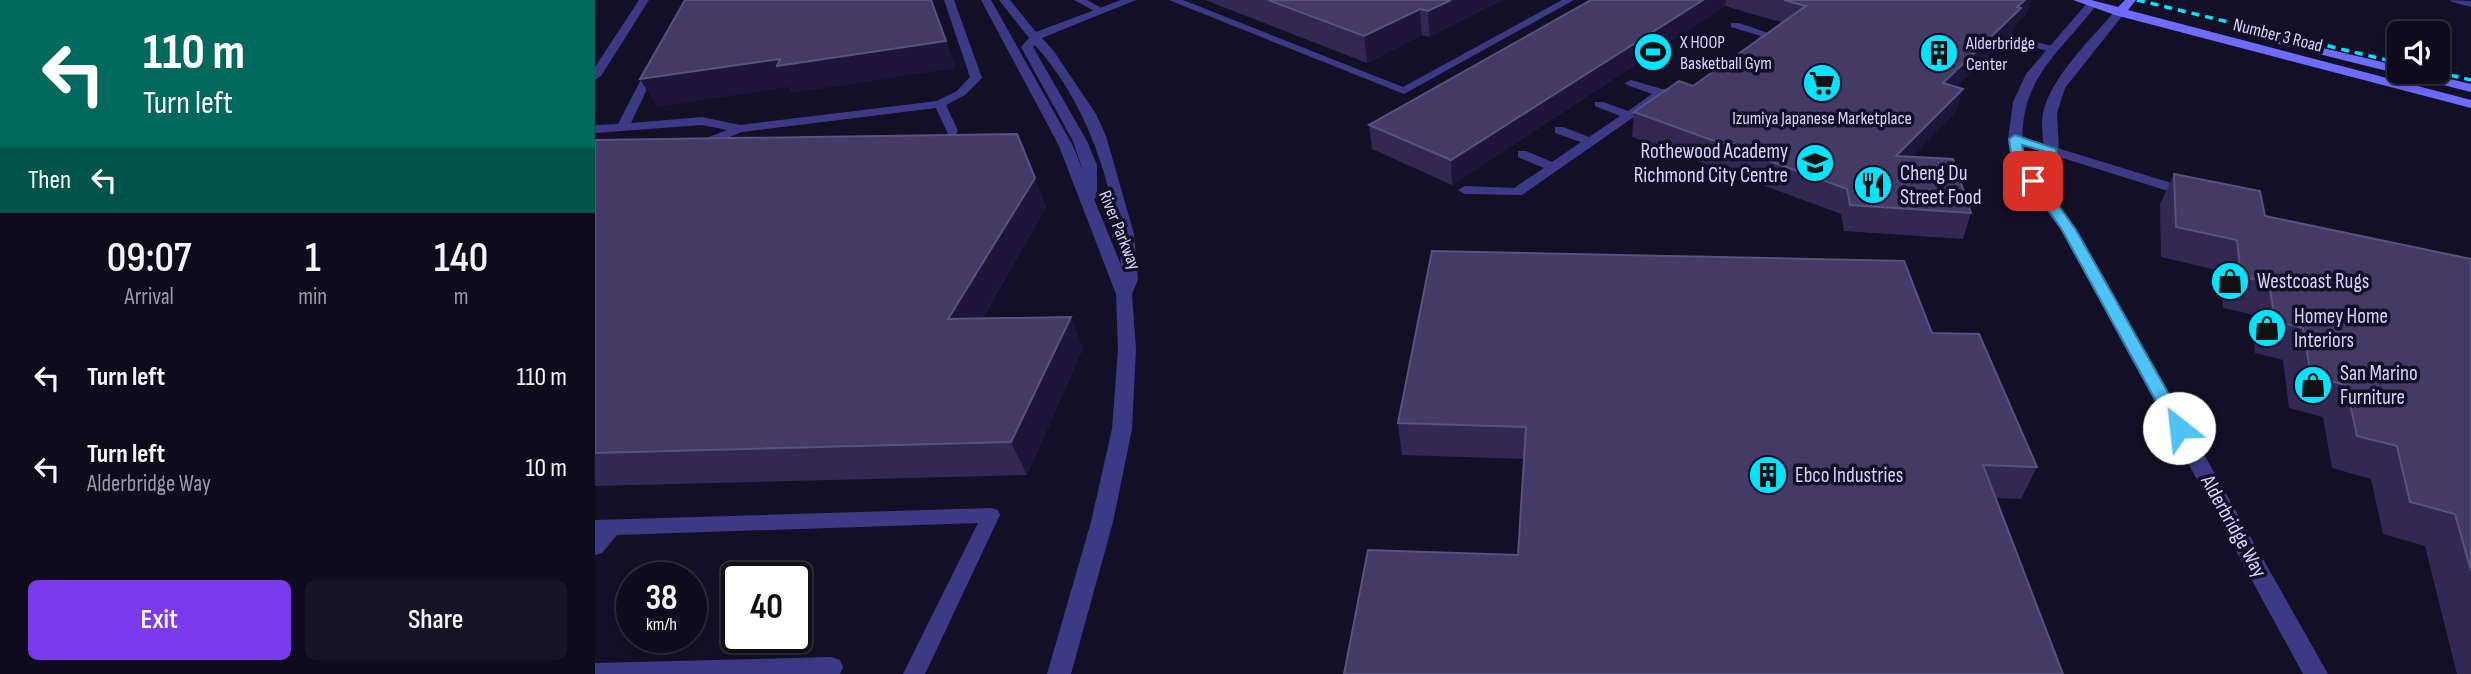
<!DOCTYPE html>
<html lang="en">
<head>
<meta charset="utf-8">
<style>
	:root { --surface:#0e0b1c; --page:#171425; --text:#f1f3f6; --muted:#9b9ba3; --line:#2e2b3b; --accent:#7c3aed }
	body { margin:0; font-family:"Sofia Sans Condensed",sans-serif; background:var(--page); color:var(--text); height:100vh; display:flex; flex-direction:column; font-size:26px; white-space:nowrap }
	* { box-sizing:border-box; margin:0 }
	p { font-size:23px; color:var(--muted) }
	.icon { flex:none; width:38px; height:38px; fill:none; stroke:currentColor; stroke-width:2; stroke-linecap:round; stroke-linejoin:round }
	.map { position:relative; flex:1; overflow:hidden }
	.details { display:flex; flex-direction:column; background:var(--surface); width:595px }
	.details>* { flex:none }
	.top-card { background:#00695c; color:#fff; overflow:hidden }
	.controls { position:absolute; left:1792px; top:21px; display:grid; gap:14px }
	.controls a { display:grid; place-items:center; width:63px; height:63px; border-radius:10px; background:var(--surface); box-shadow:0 4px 10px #0003,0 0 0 2px var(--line); font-size:35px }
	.speed { position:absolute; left:21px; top:562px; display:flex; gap:14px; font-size:35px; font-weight:700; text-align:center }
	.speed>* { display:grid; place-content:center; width:91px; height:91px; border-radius:50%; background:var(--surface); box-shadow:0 4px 10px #0003,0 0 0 2px var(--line); line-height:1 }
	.speed small { font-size:18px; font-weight:400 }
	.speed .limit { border:4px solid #111; border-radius:10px; background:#fff; color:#111 }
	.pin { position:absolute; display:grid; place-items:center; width:60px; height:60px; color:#fff; margin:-30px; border-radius:14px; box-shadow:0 4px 10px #0006 }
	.me { position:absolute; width:77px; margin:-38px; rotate:331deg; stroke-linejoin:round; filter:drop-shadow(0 0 5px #0008) }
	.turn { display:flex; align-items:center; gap:24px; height:147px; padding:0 28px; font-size:32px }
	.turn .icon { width:91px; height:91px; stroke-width:2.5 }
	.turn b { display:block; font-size:49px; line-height:60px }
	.then { display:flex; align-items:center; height:66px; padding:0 28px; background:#0003; gap:14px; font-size:26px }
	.eta { display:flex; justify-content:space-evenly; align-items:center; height:119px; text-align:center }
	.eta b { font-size:42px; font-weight:600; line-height:49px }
	.cta { display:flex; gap:14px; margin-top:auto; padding:14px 28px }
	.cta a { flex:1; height:80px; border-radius:10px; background:var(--accent); color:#fff; font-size:28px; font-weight:600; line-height:80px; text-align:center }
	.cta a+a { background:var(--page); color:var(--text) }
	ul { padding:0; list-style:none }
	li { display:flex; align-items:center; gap:21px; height:91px; padding:0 28px }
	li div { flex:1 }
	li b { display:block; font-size:26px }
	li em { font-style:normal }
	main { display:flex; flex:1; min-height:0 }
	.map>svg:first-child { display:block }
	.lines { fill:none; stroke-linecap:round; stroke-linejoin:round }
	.service { fill:#3d3a85; fill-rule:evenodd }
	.minor { fill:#3d3a85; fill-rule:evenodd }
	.tertiary { fill:#3d3a85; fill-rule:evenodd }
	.secondary { fill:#6f6bff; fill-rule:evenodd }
	.rail { stroke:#00e5ff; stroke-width:3.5; stroke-dasharray:8 6; stroke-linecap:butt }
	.wall { fill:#312854 }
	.shaded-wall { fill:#1d163a }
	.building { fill:#433a66; stroke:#5a527e; stroke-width:2 }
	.route { fill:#4fc3f7; stroke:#337fa1; stroke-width:2 }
	.labels { text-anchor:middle; stroke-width:7; stroke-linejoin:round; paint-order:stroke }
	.far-street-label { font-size:18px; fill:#d9d4ff; stroke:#130f26 }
	.far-poi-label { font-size:18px; fill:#d9d4ff; stroke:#130f26; text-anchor:start }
	.poi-label { font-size:21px; fill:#d9d4ff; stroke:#130f26; text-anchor:start }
	.street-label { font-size:21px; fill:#d9d4ff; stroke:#130f26 }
</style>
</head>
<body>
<main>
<section class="details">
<div class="top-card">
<div class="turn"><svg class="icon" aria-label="left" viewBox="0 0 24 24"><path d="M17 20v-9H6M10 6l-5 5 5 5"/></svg><div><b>110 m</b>Turn left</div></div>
<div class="then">Then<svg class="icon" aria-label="left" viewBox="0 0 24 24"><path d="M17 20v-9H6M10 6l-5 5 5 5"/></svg></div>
</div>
<div class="eta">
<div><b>09:07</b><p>Arrival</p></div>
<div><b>1</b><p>min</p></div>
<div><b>140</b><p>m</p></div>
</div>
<ul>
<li><svg class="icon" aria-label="left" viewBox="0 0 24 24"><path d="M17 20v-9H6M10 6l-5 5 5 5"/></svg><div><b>Turn left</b></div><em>110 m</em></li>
<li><svg class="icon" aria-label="left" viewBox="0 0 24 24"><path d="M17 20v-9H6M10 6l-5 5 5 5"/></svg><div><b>Turn left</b><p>Alderbridge Way</p></div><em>10 m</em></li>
</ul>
<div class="cta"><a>Exit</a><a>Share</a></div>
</section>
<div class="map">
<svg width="1876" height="674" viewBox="0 0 1876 674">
	<rect width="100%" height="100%" fill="#130f26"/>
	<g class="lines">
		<!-- service -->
		<path class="service" d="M349,0H359L387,78L370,95L351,105L363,131L361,134H353L341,108L147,132L103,150L97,146L99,143L132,130L107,125L0,133V125L23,124L53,66L58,63L63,66L36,123L107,117L145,125L342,101L362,91L375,77Z
			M479,0H492L512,11L503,13Z
			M574,0H588L808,87L967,0H979L809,94Z
			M1855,0L1876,1V7L1857,2Z
			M1136,23H1144L1179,35L1164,48H1156V44L1166,36L1136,27Z
			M1429,39L1461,47L1462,49L1457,52L1425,44L1424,42Z
			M1036,80L1067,89L1085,88L1091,91L1085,94L1069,96L927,195L870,194L863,190L870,186L919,188L949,168L923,157V151H931L957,162L986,142L960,133V127H968L994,137L1025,116L1000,106V102H1008L1033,111L1057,94L1032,85L1030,83Z
			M1420,135L1596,189L1598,192L1596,195H1586L1416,142L1414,139Z
			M396,508L403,510L405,515L330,674H308L383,523L22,535L7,553L0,555V520Z
			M237,657L245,660L248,667L245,674H0V663Z"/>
		<!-- minor -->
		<path class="minor" d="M44,0H54L6,76L0,80V67Z"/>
		<!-- tertiary -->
		<path class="tertiary" d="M386,0H396L478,146L488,171L478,141L426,47L434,38L404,0H415L441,32L526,0H541L447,38L458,50L501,114L511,136L539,234L543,280L537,294L541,349L537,429L518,522L476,674H452L496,522L517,429L523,349L521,294L464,146ZM440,45C493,104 520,187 526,265L499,199L502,196V165L492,141L438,47Z
			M1493,2L1502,4C1472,45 1433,71 1428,125C1426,151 1430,164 1447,183C1455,161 1444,136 1448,113C1455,78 1497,38 1520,11H1528V15L1470,88L1462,113L1465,172L1457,196L1482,230L1733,674H1708L1466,230L1418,167L1413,139L1418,102L1431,74Z"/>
		<!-- secondary -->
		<path class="secondary" d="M1478,0H1496L1523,7L1530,0H1541L1533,10L1876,100V108L1520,15Z
			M1652,30L1804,66V72H1825L1876,84V92L1648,35V31Z"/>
		<!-- rail -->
		<path class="rail" d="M1542,0L1804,63
			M1842,72L1876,80"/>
	</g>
	<!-- wall -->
	<path class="wall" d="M610,0H907L834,37L827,35L772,63Z
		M996,0H1436L1431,14L1421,24L1418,30L1361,87L1368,89L1360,113L1317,157L1376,213L1368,239L1249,231L1246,214L1037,137L1039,112L1098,86L1188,23L1130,6L857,185L777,149L774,125Z
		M0,140L440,178L451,207L387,319L488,348L432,475L0,486Z
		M1579,174L1670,216L1876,259V674H1862L1830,546L1788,534L1776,479L1737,468L1728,417L1694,408L1688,360L1660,353L1656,314L1628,308L1625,271L1566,257L1565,204Z
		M1337,333L1442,467L1426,499L1400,498L1468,674L923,555L929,459L807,455L803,423Z"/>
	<!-- shaded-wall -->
	<path class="shaded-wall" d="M336,0H337L361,68L197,93L193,87L62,107L45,79Z
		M856,0H907L834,37L833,11Z
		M1108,0H1131L1130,6L857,185L856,160Z
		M1430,0H1436L1431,14L1421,24L1418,30L1341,107L1348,83Z
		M825,9L827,35L772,63L769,36Z
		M1368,89L1360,113L1294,181L1301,156Z
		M440,178L451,207L368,351L353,319Z
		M476,317L488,348L432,475L416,442Z"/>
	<!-- building -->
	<path class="building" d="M90,0H336L351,41L182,66L185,59L45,79Z
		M673,0H856L833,11L825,9L769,36Z
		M996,0H1108L856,160L774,125Z
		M1189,0H1430L1422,7L1426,8L1348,83L1368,89L1301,156L1358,159L1376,213L1255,205L1252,189L1039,112L1084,81L1098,86L1211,6Z
		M422,134L440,178L353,319L476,317L416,442L0,453V140Z
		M1579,174L1665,191L1670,216L1876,259V571L1860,514L1815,502L1802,446L1762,436L1751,385L1716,376L1708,328L1680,321L1674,283L1646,276L1642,240L1581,227Z
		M837,251L1309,261L1337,333L1384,334L1442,467L1388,465L1468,674H749L773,550L923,555L931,427L803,423Z"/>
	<!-- route -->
	<path class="route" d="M1420,135L1461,149L1464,172L1457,196L1481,230L1593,428L1590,432H1578L1467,230L1444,196L1451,172L1449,151L1427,145L1431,166L1444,181L1442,184H1433L1418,167L1414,139Z"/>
	<!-- icons -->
	<defs>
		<g id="stadium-disc" transform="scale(2.0125)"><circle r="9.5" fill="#00e5ff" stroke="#130f26"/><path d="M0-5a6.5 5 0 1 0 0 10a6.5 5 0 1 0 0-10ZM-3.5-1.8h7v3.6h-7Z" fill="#111"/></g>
		<g id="building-disc" transform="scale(2.0125)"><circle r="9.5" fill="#00e5ff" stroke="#130f26"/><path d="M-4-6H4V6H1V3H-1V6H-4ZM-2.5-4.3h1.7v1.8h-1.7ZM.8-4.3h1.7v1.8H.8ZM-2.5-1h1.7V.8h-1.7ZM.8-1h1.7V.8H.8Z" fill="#111"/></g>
		<g id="supermarket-disc" transform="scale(2.0125)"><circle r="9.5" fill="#00e5ff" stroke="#130f26"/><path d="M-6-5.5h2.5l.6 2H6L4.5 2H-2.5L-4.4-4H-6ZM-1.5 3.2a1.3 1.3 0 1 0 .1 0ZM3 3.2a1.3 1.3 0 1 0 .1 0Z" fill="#111"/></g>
		<g id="school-disc" transform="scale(2.0125)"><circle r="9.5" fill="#00e5ff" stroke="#130f26"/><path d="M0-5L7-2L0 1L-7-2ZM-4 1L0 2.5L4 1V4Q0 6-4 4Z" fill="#111"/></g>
		<g id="restaurant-disc" transform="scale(2.0125)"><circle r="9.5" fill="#00e5ff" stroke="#130f26"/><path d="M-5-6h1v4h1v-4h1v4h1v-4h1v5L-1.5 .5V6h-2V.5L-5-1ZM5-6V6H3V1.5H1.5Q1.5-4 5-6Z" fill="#111"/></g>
		<g id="shop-disc" transform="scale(2.0125)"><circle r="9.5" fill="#00e5ff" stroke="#130f26"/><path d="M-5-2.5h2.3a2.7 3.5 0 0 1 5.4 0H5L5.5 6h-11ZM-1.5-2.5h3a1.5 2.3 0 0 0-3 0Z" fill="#111"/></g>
	</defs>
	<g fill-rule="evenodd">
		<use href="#stadium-disc" x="1058" y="52"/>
		<use href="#building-disc" x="1344" y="53"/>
		<use href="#supermarket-disc" x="1227" y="83"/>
		<use href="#school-disc" x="1220" y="163"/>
		<use href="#restaurant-disc" x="1278" y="185"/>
		<use href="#shop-disc" x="1635" y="281"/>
		<use href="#shop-disc" x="1672" y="328"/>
		<use href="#shop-disc" x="1718" y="385"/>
		<use href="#building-disc" x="1173" y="475"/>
	</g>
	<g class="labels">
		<!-- far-street labels -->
		<g class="far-street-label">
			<text transform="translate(1683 35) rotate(14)" y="6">Number 3 Road</text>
			<text transform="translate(525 230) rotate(68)" y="6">River Parkway</text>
		</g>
		<!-- far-poi labels -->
		<g class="far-poi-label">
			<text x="1085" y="48">X HOOP<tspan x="1085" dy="21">Basketball Gym</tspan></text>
			<text x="1371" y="49">Alderbridge<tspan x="1371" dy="21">Center</tspan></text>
			<text x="1227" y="124" text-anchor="middle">Izumiya Japanese Marketplace</text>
		</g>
		<!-- poi labels -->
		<g class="poi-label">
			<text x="1193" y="158" text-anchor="end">Rothewood Academy<tspan x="1193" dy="24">Richmond City Centre</tspan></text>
			<text x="1305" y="180">Cheng Du<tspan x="1305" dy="24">Street Food</tspan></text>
			<text x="1662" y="288">Westcoast Rugs</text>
			<text x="1699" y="323">Homey Home<tspan x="1699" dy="24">Interiors</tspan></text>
			<text x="1745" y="380">San Marino<tspan x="1745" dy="24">Furniture</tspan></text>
			<text x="1200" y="482">Ebco Industries</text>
		</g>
		<!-- street labels -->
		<g class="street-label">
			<text transform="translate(1639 526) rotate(61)" y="7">Alderbridge Way</text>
		</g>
	</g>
</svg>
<div class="controls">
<a><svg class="icon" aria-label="sound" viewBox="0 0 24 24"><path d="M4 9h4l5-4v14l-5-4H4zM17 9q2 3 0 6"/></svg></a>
</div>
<div class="speed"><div>38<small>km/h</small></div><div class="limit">40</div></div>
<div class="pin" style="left:1438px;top:181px;background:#d93025"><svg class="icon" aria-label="arrive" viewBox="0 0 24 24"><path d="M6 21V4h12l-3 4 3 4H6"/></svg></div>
<svg class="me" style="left:1584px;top:428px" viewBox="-20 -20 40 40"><circle r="19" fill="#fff"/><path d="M0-13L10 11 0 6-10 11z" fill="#4fc3f7"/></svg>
</div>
</main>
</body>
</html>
